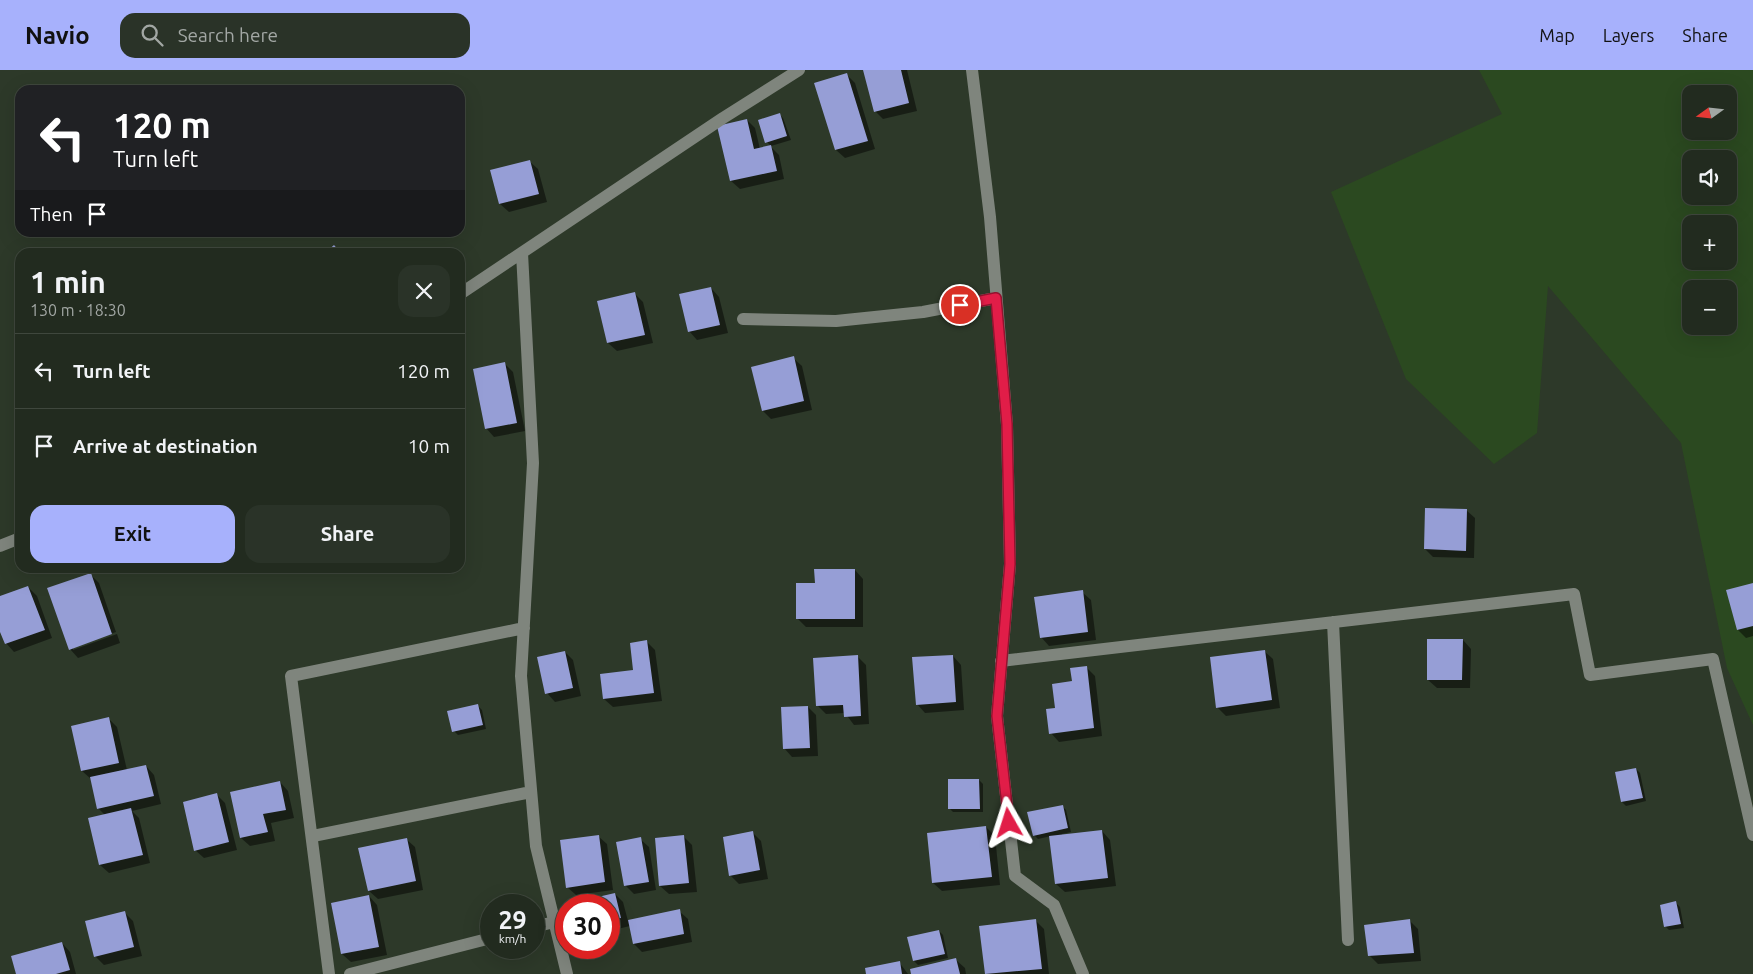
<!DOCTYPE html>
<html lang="en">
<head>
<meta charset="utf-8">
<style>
	:root { --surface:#222b1f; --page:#2a3328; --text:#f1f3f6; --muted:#a2a7a4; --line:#3f473d; --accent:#a7b1fc }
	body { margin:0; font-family:Ubuntu,sans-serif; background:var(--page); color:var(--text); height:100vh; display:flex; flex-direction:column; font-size:19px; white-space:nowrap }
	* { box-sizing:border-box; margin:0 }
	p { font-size:16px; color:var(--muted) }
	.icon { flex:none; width:28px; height:28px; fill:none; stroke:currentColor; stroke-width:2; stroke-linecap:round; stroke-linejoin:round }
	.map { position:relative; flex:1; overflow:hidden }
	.details { position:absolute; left:15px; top:178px; width:450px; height:325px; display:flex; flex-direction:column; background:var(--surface); border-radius:15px; box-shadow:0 5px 20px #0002,0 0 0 1px var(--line) }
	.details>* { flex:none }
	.hud { position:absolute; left:15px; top:15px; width:450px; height:152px; border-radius:15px; box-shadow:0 5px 20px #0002,0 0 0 1px var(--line); background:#202124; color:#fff; overflow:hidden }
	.needle { width:32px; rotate:255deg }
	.fabs { position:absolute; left:1682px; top:15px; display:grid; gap:10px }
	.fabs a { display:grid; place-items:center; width:55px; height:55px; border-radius:10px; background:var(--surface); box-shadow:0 5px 20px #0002,0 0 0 1px var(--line); font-size:25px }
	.speed { position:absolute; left:480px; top:824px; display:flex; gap:10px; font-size:25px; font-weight:700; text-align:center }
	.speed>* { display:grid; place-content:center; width:65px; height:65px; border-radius:50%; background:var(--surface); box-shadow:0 5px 20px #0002,0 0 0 1px var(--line); line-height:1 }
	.speed small { font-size:12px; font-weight:400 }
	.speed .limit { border:8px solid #d22; background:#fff; color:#111 }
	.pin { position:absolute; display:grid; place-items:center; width:42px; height:42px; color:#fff; margin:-21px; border:2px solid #fff; border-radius:50%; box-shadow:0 1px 5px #0007 }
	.me { position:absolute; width:55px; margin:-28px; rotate:354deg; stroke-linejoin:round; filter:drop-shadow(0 0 4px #0008) }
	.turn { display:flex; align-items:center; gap:18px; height:105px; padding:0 15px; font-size:22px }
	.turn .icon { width:65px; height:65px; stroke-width:2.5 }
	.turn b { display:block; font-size:35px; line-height:42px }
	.then { display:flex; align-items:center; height:48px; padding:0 15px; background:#0003; gap:10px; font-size:19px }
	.round { display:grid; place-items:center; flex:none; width:52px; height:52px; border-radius:15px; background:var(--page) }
	.head { display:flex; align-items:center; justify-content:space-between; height:85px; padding:0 15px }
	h1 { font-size:30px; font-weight:600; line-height:38px }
	.cta { display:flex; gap:10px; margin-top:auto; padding:10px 15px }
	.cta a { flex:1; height:58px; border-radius:15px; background:var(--accent); color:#111; font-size:20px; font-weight:600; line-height:58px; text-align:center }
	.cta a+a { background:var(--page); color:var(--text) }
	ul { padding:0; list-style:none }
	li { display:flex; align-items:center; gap:15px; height:75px; padding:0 15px; border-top:1px solid var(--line) }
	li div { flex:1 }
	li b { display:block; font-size:19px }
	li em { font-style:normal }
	header { display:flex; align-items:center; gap:30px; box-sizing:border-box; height:70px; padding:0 25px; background:var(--accent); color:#111 }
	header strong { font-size:24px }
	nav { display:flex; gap:28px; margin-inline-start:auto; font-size:18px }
	.search { width:350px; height:45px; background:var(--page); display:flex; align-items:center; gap:12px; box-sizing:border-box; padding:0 18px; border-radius:15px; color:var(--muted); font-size:19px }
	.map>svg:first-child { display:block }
	.green { fill:#2b4920; fill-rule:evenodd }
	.shadow { fill:#0007 }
	.building { fill:#969ed6 }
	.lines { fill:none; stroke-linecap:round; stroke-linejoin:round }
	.minor { stroke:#7f857d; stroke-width:12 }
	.route-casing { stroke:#92132f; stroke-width:12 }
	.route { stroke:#e11d48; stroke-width:9 }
</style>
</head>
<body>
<header>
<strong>Navio</strong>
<div class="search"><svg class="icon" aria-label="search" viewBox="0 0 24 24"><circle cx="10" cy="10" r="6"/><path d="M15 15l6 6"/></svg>Search here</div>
<nav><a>Map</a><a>Layers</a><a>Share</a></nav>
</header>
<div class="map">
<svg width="1753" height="904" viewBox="0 0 1753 904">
	<rect width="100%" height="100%" fill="#2d3929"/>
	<!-- green -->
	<path class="green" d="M1479,0H1753V655L1727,598L1681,373L1548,216L1537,363L1494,394L1406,309L1331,122L1502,44ZM1691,24H1729V61H1691ZM1691,89H1729V126H1691ZM1691,154H1729V191H1691ZM1691,219H1729V256H1691Z"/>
	<!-- shadow -->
	<path class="shadow" d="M865,0H907L917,41L883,49L875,41Z
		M847,5L855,13L875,79L845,88L836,80L816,14Z
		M779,44L783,48L791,70L771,76L767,72Z
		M747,50L755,58L760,79L770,76L779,85L784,109L740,119L731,111Z
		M529,91L538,99L547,132L509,142L500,134L492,101Z
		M711,218L719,227L728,263L697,270L689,261Z
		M634,223L643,232L653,273L617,281L608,273L598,231Z
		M793,288L802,296L812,340L771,349L763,341L753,298Z
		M505,294L513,302L525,361L494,367L486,358Z
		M1466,440L1475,448L1474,488L1433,487L1425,479Z
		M855,500L863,509V557H806L797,548L816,515Z
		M90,504L99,513L116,562L73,577V580L117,564L120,573L78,588L70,579Z
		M1753,514V566L1746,568L1738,560Z
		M28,517L37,526L52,568L14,582L6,573L0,558V528Z
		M1082,522L1091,530L1096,570L1049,576L1041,567Z
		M1463,570L1471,579L1470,618H1437L1428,610Z
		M647,572L655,580L662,631L613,637L604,629L634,601Z
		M1264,581L1273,589L1280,638L1226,646L1217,637Z
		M565,582L573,590L581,626L555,632L547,623Z
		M857,586L866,595L869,654L854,655L845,643L826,644L818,636Z
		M953,586L961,595L964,640L925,643L917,634Z
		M1086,597L1095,606L1102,666L1059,672L1051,663L1056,639L1073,612Z
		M478,636L482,640L486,659L458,665L454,661Z
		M808,637L816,645L818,686L792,687L784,678Z
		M109,649L117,657L127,700L146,696L154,705L161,734L132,741L139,748L150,793L109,803L100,795L89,749L105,745L98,738L91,709L82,701L73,657Z
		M1636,699L1640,703L1646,731L1626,736L1622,732L1616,703Z
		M979,710L983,714V742H953L949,738Z
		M280,712L288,721L294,748L271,753L275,771L250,776L241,768Z
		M217,725L225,733L237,780L204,788L195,780Z
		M1062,736L1066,740L1071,762L1062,764V766L1102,761L1110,770L1116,816L1065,822L1056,814L1051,766L1038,769L1034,765Z
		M986,757L995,766L1000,815L942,821L933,813Z
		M753,763L761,771L768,809L739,814L730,805Z
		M598,766L607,774L613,820L576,825L567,817Z
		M684,767L692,775L697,822L669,824L660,816Z
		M406,769L415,777L423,820L378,829L369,821Z
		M640,769L649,777L656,820L634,824L626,816Z
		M615,824L623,832L628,851L679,841L688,849L692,872L642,882L634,874L630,856L609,861V835H578Z
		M369,826L377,835L387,885L351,892L342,884Z
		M1676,833L1680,837L1684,858L1669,860L1665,856Z
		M124,842L133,851L142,886L104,895L95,886Z
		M1035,850L1044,859L1049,904H986L980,857Z
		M1409,850L1418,859L1421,891L1378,894L1370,886Z
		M939,861L943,865L948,888L918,895L914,891L908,868Z
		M62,873L70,882L76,904H18Z
		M956,890L965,898L966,904H912Z
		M899,892L908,904H868Z"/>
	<!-- building -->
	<path class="building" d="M863,0H901L909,33L874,42Z
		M847,3L868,71L835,80L814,13Z
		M780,43L787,66L765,73L758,50Z
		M747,49L754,79L771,75L777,101L730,111L717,56Z
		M530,90L539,124L499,134L490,100Z
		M334,175L340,182H326Z
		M711,217L720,255L688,262L679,224Z
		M635,222L645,265L607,273L597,231Z
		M794,286L804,331L762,341L751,297Z
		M505,292L517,353L485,359L473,299Z
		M1425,438L1467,439L1466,481L1424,479Z
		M814,499H855V549H796V513H815Z
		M91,503L112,564L69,580L47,518Z
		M1753,513V556L1737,560L1726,520Z
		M28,516L45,560L5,574L0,562V526Z
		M1083,520L1088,562L1040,568L1034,527Z
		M1427,569H1463L1462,610H1427Z
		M647,570L654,623L603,629L600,604L633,600L630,573Z
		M1265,580L1272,630L1216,638L1210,587Z
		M565,581L573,618L545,624L537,587Z
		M858,585L861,646L844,647L843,635L816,636L813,588Z
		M953,585L956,632L916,635L912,587Z
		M1087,596L1094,658L1049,664L1046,639L1055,638L1052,614L1072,611L1070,598Z
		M478,634L483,655L452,662L447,641Z
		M808,636L810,678L783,679L781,637Z
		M109,647L119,693L81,701L71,656Z
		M146,695L154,726L97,739L90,707Z
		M1636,698L1643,728L1621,732L1615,702Z
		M948,709H979L980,739H948Z
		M280,711L286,740L263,744L268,762L240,768L230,722Z
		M217,723L229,772L194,781L183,732Z
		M1063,735L1068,758L1033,766L1027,742Z
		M131,738L143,785L99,795L88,748Z
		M986,756L992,807L932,813L927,763Z
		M1102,760L1108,808L1055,814L1049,766Z
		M753,761L760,800L729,806L723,767Z
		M599,765L605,812L566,818L560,770Z
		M684,765L689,813L659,816L655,768Z
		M641,767L649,812L624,816L616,772Z
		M407,768L416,811L368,821L358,778Z
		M615,823L621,848L609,850V835H576V832Z
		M369,825L379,877L341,884L331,833Z
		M1676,831L1681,854L1664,857L1660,835Z
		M680,839L684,864L633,874L628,850Z
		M125,841L134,877L94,887L85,851Z
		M1036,849L1042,899L985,904L979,856Z
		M1410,849L1414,883L1368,886L1364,855Z
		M939,860L945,884L913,891L907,867Z
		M62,872L70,900L56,904H16L11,886Z
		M956,888L960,904H911L910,899Z
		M900,891L902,904H866L865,898Z"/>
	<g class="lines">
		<!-- minor -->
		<path class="minor" d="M972,0L990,147L1007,355L1010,494L997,646L1015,806L1054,835L1083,904
			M522,183L533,393L521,606L536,776L567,904
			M460,224L723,48L799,0
			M743,249L836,251L923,242L996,228
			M0,476L20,468
			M1333,552L1348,870
			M1001,591L1574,524L1590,605L1713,589L1753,765
			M313,766L531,722
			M534,857L554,852
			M329,904L291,606L524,558
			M350,904L491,868"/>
	</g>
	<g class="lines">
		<!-- route casing -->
		<g class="route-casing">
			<path id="route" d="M960,235L996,228L1007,354L1010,494L997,646L1009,753"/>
		</g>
		<!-- route -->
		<use href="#route" class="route"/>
	</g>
</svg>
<div class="fabs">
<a><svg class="needle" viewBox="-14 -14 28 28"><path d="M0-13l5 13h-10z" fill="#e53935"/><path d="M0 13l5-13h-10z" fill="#a2a7a4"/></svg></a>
<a><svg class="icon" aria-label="sound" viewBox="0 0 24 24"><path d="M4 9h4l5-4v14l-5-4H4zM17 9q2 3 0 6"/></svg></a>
<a>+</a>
<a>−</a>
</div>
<div class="speed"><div>29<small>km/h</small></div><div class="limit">30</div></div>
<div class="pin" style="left:960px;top:235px;background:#d93025"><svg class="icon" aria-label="arrive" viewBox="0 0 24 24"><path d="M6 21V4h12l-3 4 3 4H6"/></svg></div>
<svg class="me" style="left:1009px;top:753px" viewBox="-20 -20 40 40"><path d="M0-17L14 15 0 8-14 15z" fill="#e11d48" stroke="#fff" stroke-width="4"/></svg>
<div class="hud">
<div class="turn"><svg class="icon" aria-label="left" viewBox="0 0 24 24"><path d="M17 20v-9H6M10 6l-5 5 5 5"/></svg><div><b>120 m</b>Turn left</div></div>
<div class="then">Then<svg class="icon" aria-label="arrive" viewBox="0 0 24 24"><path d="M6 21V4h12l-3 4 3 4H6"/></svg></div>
</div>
<section class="details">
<div class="head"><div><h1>1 min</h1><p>130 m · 18:30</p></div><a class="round"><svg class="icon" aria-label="close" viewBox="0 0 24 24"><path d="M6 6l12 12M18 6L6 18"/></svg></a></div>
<ul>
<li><svg class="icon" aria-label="left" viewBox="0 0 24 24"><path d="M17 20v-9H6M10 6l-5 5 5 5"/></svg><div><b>Turn left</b></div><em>120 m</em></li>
<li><svg class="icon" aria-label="arrive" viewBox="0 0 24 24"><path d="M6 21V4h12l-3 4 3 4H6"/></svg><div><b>Arrive at destination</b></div><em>10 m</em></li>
</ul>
<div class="cta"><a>Exit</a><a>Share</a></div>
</section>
</div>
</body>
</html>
